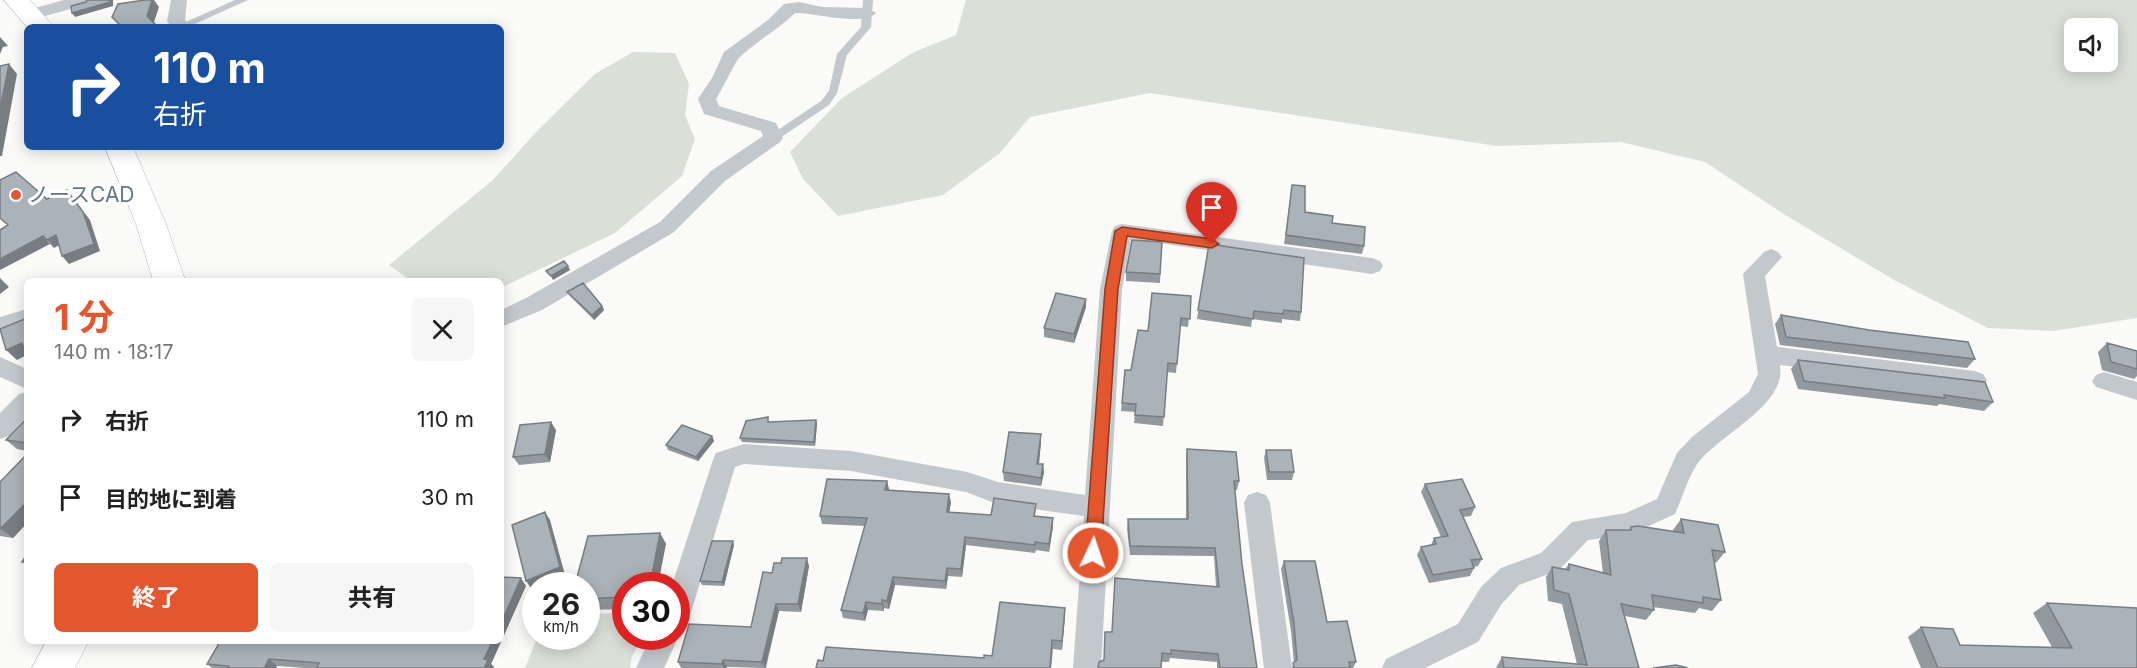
<!DOCTYPE html>
<html lang="ja">
<head>
<meta charset="utf-8">
<style>
	:root { --surface:#fff; --page:#f6f6f6; --text:#222; --muted:#767676; --accent:#e4572e }
	body { margin:0; font-family:Inter,"Noto Sans JP",sans-serif; background:var(--page); color:var(--text); height:100vh; display:flex; flex-direction:column; font-size:22px; white-space:nowrap }
	* { box-sizing:border-box; margin:0 }
	p { font-size:20px; color:var(--muted) }
	.icon { flex:none; width:33px; height:33px; fill:none; stroke:currentColor; stroke-width:2; stroke-linecap:round; stroke-linejoin:round }
	.map { position:relative; flex:1; overflow:hidden }
	.drawer { position:absolute; left:24px; top:278px; width:480px; height:366px; display:flex; flex-direction:column; background:var(--surface); border-radius:9px; box-shadow:0 3px 15px #0003 }
	.drawer>* { flex:none }
	.banner { position:absolute; left:24px; top:24px; width:480px; height:126px; border-radius:9px; box-shadow:0 3px 15px #0003; background:#1a4fa0; color:#fff; overflow:hidden }
	.tools { position:absolute; left:2064px; top:18px; display:grid; gap:12px }
	.tools a { display:grid; place-items:center; width:54px; height:54px; border-radius:9px; background:var(--surface); box-shadow:0 3px 15px #0003; font-size:30px }
	.speed { position:absolute; left:522px; top:572px; display:flex; gap:12px; font-size:30px; font-weight:700; text-align:center }
	.speed>* { display:grid; place-content:center; width:78px; height:78px; border-radius:50%; background:var(--surface); box-shadow:0 3px 15px #0003; line-height:1 }
	.speed small { font-size:15px; font-weight:400 }
	.speed .limit { border:9px solid #d22; background:#fff; color:#111 }
	.pin { position:absolute; display:grid; place-items:center; width:51px; height:51px; color:#fff; margin:-62px -26px; border-radius:50% 50% 50% 0; rotate:-45deg; box-shadow:0 0 6px #0007 }
	.pin .icon { rotate:45deg }
	.me { position:absolute; width:66px; margin:-33px; rotate:3deg; stroke-linejoin:round; filter:drop-shadow(0 0 4px #0008) }
	.turn { display:flex; align-items:center; gap:21px; height:126px; padding:0 30px; font-size:27px }
	.turn .icon { width:78px; height:78px; stroke-width:2.5 }
	.turn b { display:block; font-size:42px; line-height:51px }
	.round { display:grid; place-items:center; flex:none; width:63px; height:63px; border-radius:9px; background:var(--page) }
	.summary { display:flex; align-items:center; justify-content:space-between; height:102px; padding:0 30px }
	h1 { font-size:36px; font-weight:700; line-height:45px; color:var(--accent) }
	.cta { display:flex; gap:12px; margin-top:auto; padding:12px 30px }
	.cta a { flex:1; height:69px; border-radius:9px; background:var(--accent); color:#fff; font-size:24px; font-weight:700; line-height:69px; text-align:center }
	.cta a+a { background:var(--page); color:var(--text) }
	ul { padding:0; list-style:none }
	li { display:flex; align-items:center; gap:18px; height:78px; padding:0 30px }
	li div { flex:1 }
	li b { display:block; font-size:22px }
	li em { font-style:normal }
	.map>svg:first-child { display:block }
	.green { fill:#dadfd7; fill-rule:evenodd }
	.lines { fill:none; stroke-linecap:round; stroke-linejoin:round }
	.highway-casing { stroke:#b4b9bd; stroke-width:1 }
	.lane { fill:#c3c8cc; fill-rule:evenodd }
	.street { fill:#c3c8cc; fill-rule:evenodd }
	.highway { fill:#fff; fill-rule:evenodd }
	.wall { fill:#929a9f }
	.shaded-wall { fill:#777d82 }
	.building { fill:#aab3b9; stroke:#777d82; stroke-width:1.5 }
	.route { fill:#e4572e; stroke:#94391e; stroke-width:1.5 }
	.poi-dot { fill:#e4572e; stroke:#fff; stroke-width:2 }
	.labels { text-anchor:middle; stroke-width:6; stroke-linejoin:round; paint-order:stroke }
	.poi-label { font-size:21px; fill:#657683; stroke:#fff; text-anchor:start }
</style>
</head>
<body>
<div class="map">
<svg width="2137" height="668" viewBox="0 0 2137 668">
	<rect width="100%" height="100%" fill="#fafaf8"/>
	<!-- green -->
	<path class="green" d="M966,0H2137V318L2053,331L1988,328L1894,280L1787,216L1705,162L1621,142L1497,146L1150,93L1030,117L1000,153L943,195L838,216L803,179L790,152L842,98L914,52L956,35ZM2074,28H2108V62H2074Z
		M633,52L675,53L689,84L685,115L695,139L682,176L615,233L501,288V280H410L389,265L493,180L537,131L595,74Z
		M625,613L626,636H644L632,656L630,668H525L538,636H586L587,614Z"/>
	<g class="lines">
		<!-- highway casing -->
		<g class="highway-casing">
			<path id="highway" d="M4,0H30L54,27H27Z
				M105,147H133L166,224L185,280H153L136,224Z
				M47,640H89L75,668H32Z"/>
		</g>
		<!-- lane -->
		<path class="lane" d="M235,0H248L188,27L177,26Z
			M863,0H873L871,27L847,55L837,93L829,105L777,140H769V136L821,101L829,91L837,54L861,27Z"/>
		<!-- street -->
		<path class="street" d="M64,0H91L89,4L30,20L21,15L24,11Z
			M171,0H187L185,20L192,27L170,25L167,21Z
			M799,2L822,7L867,8L876,13C864,27 812,12 795,13C778,30 756,41 739,58C735,62 722,90 716,99L719,106L776,123L783,138L780,142L725,181L674,232L542,310L501,327V310L526,298L660,222L711,171L763,136L761,131L704,114L698,99L712,78L724,52L768,20L784,4Z
			M1122,224L1372,258L1380,261L1383,266L1380,271L1372,274L1131,239L1122,289L1101,668H1073L1084,516L997,504L966,492L851,471L744,464L735,467L690,616L686,625L676,628V585H672L713,460L716,453L744,444L851,451L967,472L998,482L1085,495L1100,289L1112,231L1115,226Z
			M1771,249L1778,252L1782,257L1765,276L1777,347L1975,371L1983,374L1987,380L1983,386L1975,389L1780,365C1787,407 1715,436 1696,466C1687,480 1682,499 1675,514L1629,535L1588,540L1559,570L1519,585L1501,605L1478,642L1425,668H1382L1386,659L1458,624L1481,587L1501,568L1541,553L1572,522L1626,513L1657,499L1677,453L1692,437L1749,392L1758,374L1743,274L1764,252Z
			M27,309V325L0,333V317Z
			M0,357L27,369V389L0,377Z
			M2104,372L2137,382V400L2096,387L2092,381L2096,375Z
			M27,392V416L9,436L0,439V413L19,394Z
			M1257,492L1266,495L1270,503L1292,668H1264L1244,503L1248,495Z
			M676,631L679,636L664,668H636L651,636H676Z"/>
		<!-- highway -->
		<use href="#highway" class="highway"/>
	</g>
	<!-- wall -->
	<path class="wall" d="M1292,185L1305,212L1332,223L1364,246L1362,254L1284,244Z
		M1162,242L1160,283L1126,281V272Z
		M1209,244L1301,312L1300,321L1282,319V323L1252,319L1251,327L1197,319Z
		M567,292L602,306L604,310L594,320L570,296Z
		M1191,296L1188,327L1180,326L1176,373L1167,372L1163,426L1134,423L1135,412L1121,411L1125,370H1131L1148,331Z
		M1086,299V307L1074,343L1044,337V328Z
		M1781,315L1975,359L1967,368L1780,345L1775,324Z
		M2107,343L2137,351V376L2134,379L2102,370L2098,352Z
		M1798,360L1993,402L1984,411L1939,404L1937,406L1798,389L1791,369Z
		M27,418V451L17,449L6,440Z
		M816,420L817,424L815,446L742,442L740,438L769,422Z
		M556,430L550,462L519,465L513,457Z
		M1041,434V442L1039,464L1044,472L1041,486L1004,481L1003,472Z
		M712,436L714,441L698,461L668,450L666,445Z
		M1187,449L1239,481L1237,490H1235L1242,564L1257,668H1217V662L1170,658L1169,662L1104,660L1112,632L1216,586L1214,556L1130,555L1127,529L1128,519H1186V458Z
		M1266,450L1294,472L1292,480H1267L1264,458Z
		M27,454V523L13,538L0,536V482Z
		M887,481L889,491L951,502L949,512L991,515L1036,504L1035,516L1053,518V526L1049,552L1036,550L1035,553L966,545L962,577L948,576L946,589L895,585L889,609L884,608V611L868,610L865,621L843,618L841,610L865,526L822,524L820,516Z
		M1425,484L1475,507L1471,516L1463,517L1482,559L1478,566L1474,567V568L1470,576L1429,583L1417,555L1421,547L1431,545L1434,538L1441,537L1421,492Z
		M1681,519L1725,552L1716,563L1714,562L1721,600L1712,611L1699,608L1695,613L1653,607L1654,610L1646,620L1625,616L1639,668H1496L1502,657L1577,664L1562,604L1548,601L1546,577L1552,567L1565,569L1569,564L1603,573L1599,541L1606,530H1629L1631,527L1673,532V530Z
		M660,533L666,544L626,585V609L586,610V585Z
		M734,545L724,586L702,585L700,581Z
		M1284,561L1356,662L1353,668H1292L1294,663L1291,631L1281,569Z
		M809,566L801,612L779,611L766,668L727,667L726,668H681L678,662L751,627L772,573Z
		M526,586L491,664L494,667L493,668H305L277,666L276,668H212L207,664L501,640Z
		M2047,603L2137,668H1921L1908,637L1921,627L1960,645L2052,647L2033,613Z
		M1065,616L1062,650L1053,649L1051,668H816L823,661L984,658L992,656Z"/>
	<!-- shaded-wall -->
	<path class="shaded-wall" d="M110,0H113V6L75,17L72,13Z
		M152,0H154L159,7L153,25L147,16Z
		M0,37L8,46L3,47L0,54Z
		M9,64L17,74L2,156H0V109Z
		M67,190L90,220L100,251L69,264L62,256Z
		M56,235L63,243L54,248L47,240Z
		M43,236L50,244L0,270V259Z
		M568,266L570,270L553,280L551,276Z
		M0,278L9,287L0,294Z
		M1086,299V307L1074,343V334Z
		M602,306L604,310L594,320L592,315Z
		M22,343L27,347V355L17,360L6,350Z
		M816,420L817,424L815,446L814,442Z
		M551,422L556,430L550,462L545,454Z
		M1041,434V442L1038,472L1037,464Z
		M712,436L714,441L698,461L696,457Z
		M1043,464L1044,472L1041,486V478Z
		M887,481L889,489L887,498L885,490Z
		M949,494L951,502L948,520L947,512Z
		M27,502V523L13,538L1,529Z
		M545,512L550,520L565,575L540,585H536V587L531,588L526,581Z
		M1053,518V526L1049,552V544Z
		M660,533L666,544L658,585H650Z
		M965,537L966,545L962,577L961,569Z
		M733,541L734,545L724,586L722,582Z
		M807,558L809,566L801,612L798,604Z
		M947,568L948,576L946,589L945,581Z
		M893,577L895,585L889,609L887,601Z
		M521,578L526,586L491,664L494,667L493,668H484V659L493,640H501V623Z
		M882,600L884,608V611L882,604Z
		M866,602L868,610L865,621L863,613Z
		M776,604L779,611L765,668L762,662Z
		M1065,608V616L1062,650V641Z
		M1052,640L1051,668H1050Z
		M269,659L277,666L276,668H264Z
		M723,660L727,667L726,668H724L722,664Z"/>
	<!-- building -->
	<path class="building" d="M87,0H110V2L72,13L71,6L86,2Z
		M145,0H152L147,16L158,27H122L112,17L118,4Z
		M9,64L0,109V66Z
		M16,172L47,199L67,190L83,212L94,244L62,256L56,235L47,240L43,236L0,259V230L8,225L0,218V180Z
		M1292,185L1305,186V212L1333,216L1332,223L1365,227L1364,246L1286,235Z
		M1132,240L1162,242L1160,274L1126,272Z
		M1209,244L1304,258L1301,312L1284,310L1283,314L1254,311L1253,319L1198,310Z
		M564,261L568,266L551,276L546,271Z
		M583,283L602,306L592,315L567,292Z
		M1056,293L1086,299L1074,334L1044,328Z
		M1152,293L1191,296L1190,319L1181,318L1177,364L1168,363L1164,417L1135,415L1136,404L1122,403L1125,370H1131L1138,330L1148,331Z
		M1781,315L1869,330L1968,342L1975,359L1786,337Z
		M27,318V351L25,352L22,343L6,350L0,329Z
		M2107,343L2137,351V369L2111,362Z
		M1798,360L1985,382L1993,402L1944,395L1945,398L1804,381Z
		M768,417V422L816,420L814,442L740,438L746,421Z
		M27,418V443L6,440Z
		M551,422L545,454L513,457L520,425Z
		M682,425L712,436L696,457L666,445Z
		M1009,432L1041,434L1037,464H1043L1041,478L1003,472Z
		M1187,449L1236,452L1239,481H1234L1242,564L1257,668H1220L1218,654L1171,650V654L1162,653L1161,668H1098L1099,662L1104,660L1105,632H1112L1115,578L1219,587L1215,548L1130,546L1128,519H1188Z
		M1266,450H1291L1294,472H1269Z
		M27,454V502L0,529V482Z
		M827,479L887,481L885,490L949,494L947,512L991,515L994,498L1036,504L1034,516L1053,518L1049,544L1035,542V545L965,537L961,569L947,568L945,581L893,577L887,601L882,600V604L866,602L863,613L841,610L867,518L820,516Z
		M1462,479L1475,507L1460,510L1482,559L1471,560L1474,568L1433,575L1421,547L1436,544L1434,538L1448,536L1425,484Z
		M545,512L560,567L526,581L512,525Z
		M1681,519L1718,525L1725,552L1712,550L1721,600L1703,597V603L1652,595L1654,610L1621,604L1639,668H1504L1502,657L1587,665L1569,594L1554,590L1552,567L1569,570V564L1611,575L1606,530H1631V527L1638,526L1684,533Z
		M660,533L650,585H626V597L586,599V585H575L588,536Z
		M712,541H733L722,582L700,581Z
		M27,554V562H22Z
		M782,558H807L798,604H776L762,662L723,660L722,664L678,662L689,624L751,627L763,572L772,573L774,563H781Z
		M1284,561H1315L1327,622L1347,621L1356,662H1349L1350,668H1294L1293,663L1297,660L1294,624Z
		M501,577L521,578L501,623Z
		M1000,602L1065,608L1062,641L1052,640L1050,668H816L818,660L823,661L826,647L984,658V655L992,656Z
		M2047,603L2137,608V668H1938L1921,627L1953,629L1960,645L2072,648Z
		M221,640H493L484,659L488,660L484,668H317L319,663L269,659L264,668H227L229,666L207,664Z
		M1676,665L1688,668H1653Z"/>
	<!-- route -->
	<path class="route" d="M1122,227L1212,239L1219,244L1212,248L1127,236L1118,289L1101,553L1098,558H1087L1085,553L1105,289L1115,231Z"/>
	<!-- markers -->
	<circle class="poi-dot" cx="16" cy="195" r="6"/>
	<g class="labels">
		<!-- poi labels -->
		<g class="poi-label">
			<text x="28" y="202">ノースCAD</text>
		</g>
	</g>
</svg>
<div class="tools">
<a><svg class="icon" aria-label="sound" viewBox="0 0 24 24"><path d="M4 9h4l5-4v14l-5-4H4zM17 9q2 3 0 6"/></svg></a>
</div>
<div class="speed"><div>26<small>km/h</small></div><div class="limit">30</div></div>
<div class="pin" style="left:1212px;top:244px;background:#d93025"><svg class="icon" aria-label="arrive" viewBox="0 0 24 24"><path d="M6 21V4h12l-3 4 3 4H6"/></svg></div>
<svg class="me" style="left:1093px;top:553px" viewBox="-20 -20 40 40"><circle r="17" fill="#e4572e" stroke="#fff" stroke-width="3"/><path d="M0-11L8 9 0 5-8 9z" fill="#fff"/></svg>
<div class="banner">
<div class="turn"><svg class="icon" aria-label="right" viewBox="0 0 24 24"><path d="M7 20v-9h11M14 6l5 5-5 5"/></svg><div><b>110 m</b>右折</div></div>
</div>
<section class="drawer">
<div class="summary"><div><h1>1 分</h1><p>140 m · 18:17</p></div><a class="round"><svg class="icon" aria-label="close" viewBox="0 0 24 24"><path d="M6 6l12 12M18 6L6 18"/></svg></a></div>
<ul>
<li><svg class="icon" aria-label="right" viewBox="0 0 24 24"><path d="M7 20v-9h11M14 6l5 5-5 5"/></svg><div><b>右折</b></div><em>110 m</em></li>
<li><svg class="icon" aria-label="arrive" viewBox="0 0 24 24"><path d="M6 21V4h12l-3 4 3 4H6"/></svg><div><b>目的地に到着</b></div><em>30 m</em></li>
</ul>
<div class="cta"><a>終了</a><a>共有</a></div>
</section>
</div>
</body>
</html>
